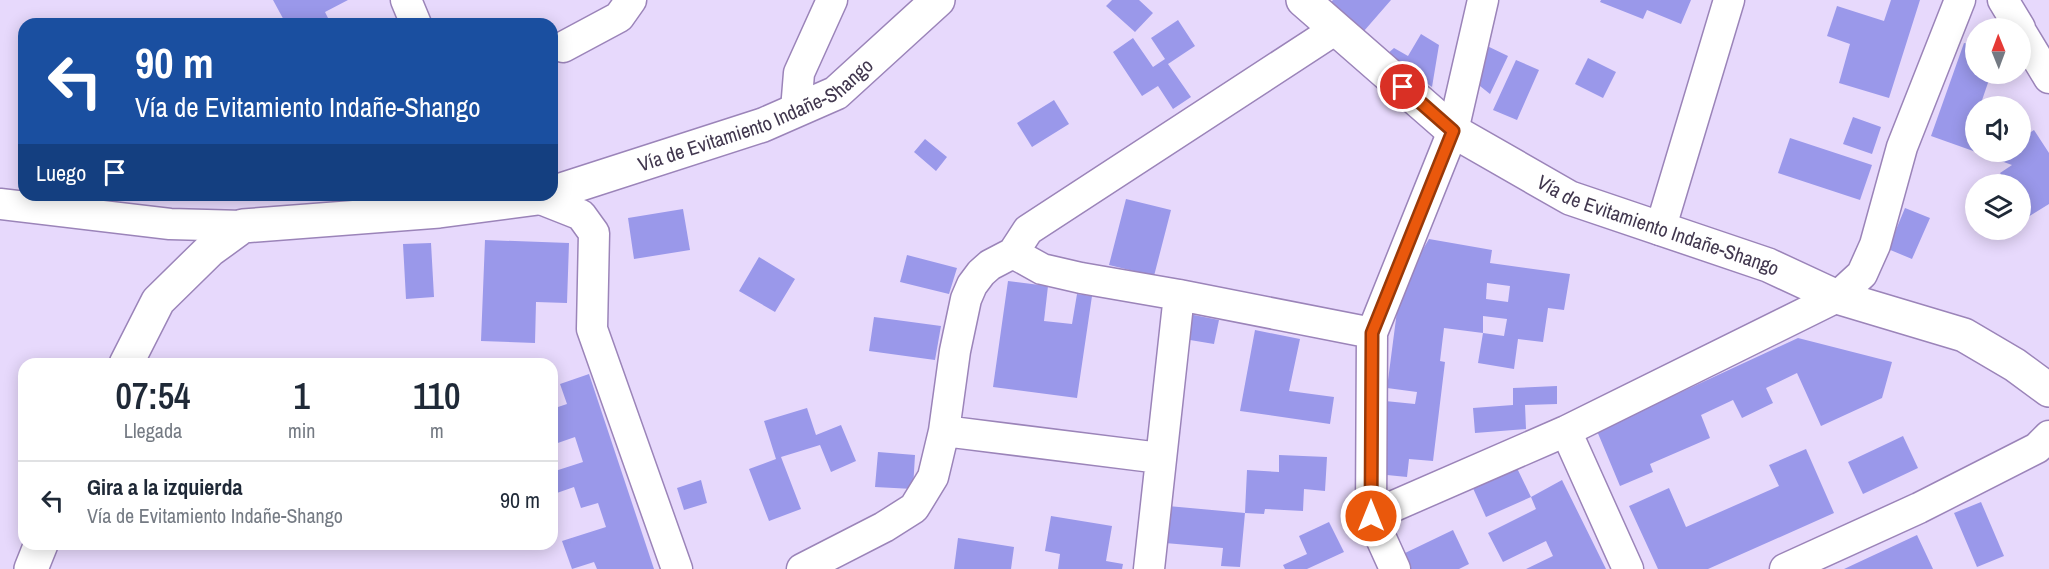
<!DOCTYPE html>
<html lang="es">
<head>
<meta charset="utf-8">
<style>
	:root { --surface:#fff; --page:#f2f2f3; --text:#1f2937; --muted:#747a83; --line:#e0e1e3 }
	body { margin:0; font-family:"Archivo Narrow",sans-serif; background:var(--page); color:var(--text); height:100vh; display:flex; flex-direction:column; font-size:22px; white-space:nowrap }
	* { box-sizing:border-box; margin:0 }
	p { font-size:20px; color:var(--muted) }
	.icon { flex:none; width:33px; height:33px; fill:none; stroke:currentColor; stroke-width:2; stroke-linecap:round; stroke-linejoin:round }
	.map { position:relative; flex:1; overflow:hidden }
	.panel { position:absolute; left:18px; top:358px; width:540px; height:192px; display:flex; flex-direction:column; background:var(--surface); border-radius:18px; box-shadow:0 3px 15px #0003 }
	.panel>* { flex:none }
	.top-card { position:absolute; left:18px; top:18px; width:540px; height:183px; border-radius:18px; box-shadow:0 3px 15px #0003; background:#1a4fa0; color:#fff; overflow:hidden }
	.needle { width:39px; rotate:359deg }
	.controls { position:absolute; left:1965px; top:18px; display:grid; gap:12px }
	.controls a { display:grid; place-items:center; width:66px; height:66px; border-radius:50%; background:var(--surface); box-shadow:0 3px 15px #0003; font-size:30px }
	.pin { position:absolute; display:grid; place-items:center; width:51px; height:51px; color:#fff; margin:-26px; border:3px solid #fff; border-radius:50%; box-shadow:0 2px 6px #0007 }
	.me { position:absolute; width:66px; margin:-33px; rotate:0deg; stroke-linejoin:round; filter:drop-shadow(0 0 4px #0008) }
	.turn { display:flex; align-items:center; gap:21px; height:126px; padding:0 18px; font-size:27px }
	.turn .icon { width:78px; height:78px; stroke-width:2.5 }
	.turn b { display:block; font-size:42px; line-height:51px }
	.then { display:flex; align-items:center; height:57px; padding:0 18px; background:#0003; gap:12px; font-size:22px }
	.eta { display:flex; justify-content:space-evenly; align-items:center; height:102px; text-align:center }
	.eta b { font-size:36px; font-weight:600; line-height:42px }
	ul { padding:0; list-style:none }
	li { display:flex; align-items:center; gap:18px; height:78px; padding:0 18px; border-top:2px solid var(--line) }
	li div { flex:1 }
	li b { display:block; font-size:22px }
	li em { font-style:normal }
	.map>svg:first-child { display:block }
	.building { fill:#9a98ea; fill-rule:evenodd }
	.lines { fill:none; stroke-linecap:round; stroke-linejoin:round }
	.minor-casing { stroke:#9b84b9; stroke-width:33 }
	.secondary-casing { stroke:#9b84b9; stroke-width:36 }
	.minor { stroke:#fff; stroke-width:30 }
	.secondary { stroke:#fff; stroke-width:33 }
	.route-casing { stroke:#983908; stroke-width:15 }
	.route { stroke:#ea580c; stroke-width:10 }
	.labels { text-anchor:middle; stroke-width:4.5; stroke-linejoin:round; paint-order:stroke }
	.street-label { font-size:20px; fill:#41374e; stroke:#f0ebf7 }
</style>
</head>
<body>
<div class="map">
<svg width="2049" height="569" viewBox="0 0 2049 569">
	<rect width="100%" height="100%" fill="#e7d9fc"/>
	<!-- building -->
	<path class="building" d="M273,0H348L325,12L331,24H286Z
		M1112,0H1139L1153,13L1135,32L1106,6Z
		M1333,0H1391L1364,31L1331,2Z
		M1601,0H1691L1681,24L1647,10L1643,19L1600,2Z
		M1891,0H1920L1889,98L1839,83L1850,44L1827,36L1837,6L1884,21Z
		M1178,20L1195,46L1168,64L1191,97L1173,109L1158,86L1142,96L1113,52L1133,38L1153,67L1165,59L1151,38Z
		M1421,34L1439,45L1432,87L1386,55L1394,48L1408,56Z
		M1964,43L1976,46V74H1991L1980,106H1976V152L1931,136Z
		M1483,44L1508,56L1490,94L1475,82Z
		M1588,58L1616,72L1603,98L1575,84Z
		M1516,60L1539,70L1517,120L1493,110Z
		M1054,100L1069,124L1032,147L1017,123Z
		M1853,117L1881,127L1872,154L1843,144Z
		M2034,130L2049,153V204L2020,222V184H2008L2000,173L2012,165L1976,152H2020V139Z
		M1790,138L1872,165L1860,200L1778,173Z
		M925,139L947,157L936,171L914,152Z
		M1126,199L1171,210L1154,276L1109,265Z
		M1905,208L1930,218L1912,259L1888,249Z
		M683,209L690,250L634,259L628,218Z
		M1429,239L1492,250L1490,263L1570,274L1564,310L1548,308L1543,342L1518,339L1514,369L1478,363L1483,333L1504,336L1507,319L1483,316V333L1444,328L1440,361L1445,362L1433,461L1409,459L1407,477L1377,474L1385,401L1415,404L1417,392L1387,388L1400,288ZM1487,283L1510,286L1508,302L1486,299Z
		M485,240L569,243L567,303L536,302L535,343L481,341Z
		M431,243L434,297L406,299L403,244Z
		M907,255L957,268L949,294L900,282Z
		M759,257L795,279L775,312L739,291Z
		M1008,281L1048,286L1044,321L1072,324L1077,294L1092,296L1077,398L993,387Z
		M1189,314L1219,320L1214,344L1184,339Z
		M874,317L941,326L935,360L869,351Z
		M1255,330L1300,339L1289,391L1334,397L1330,424L1240,411Z
		M1798,338L1892,362L1882,398L1821,426L1797,373L1766,388L1773,403L1742,418L1733,400L1701,415L1710,438L1650,464L1653,472L1620,486L1597,431Z
		M589,374L654,569H597L594,562L572,569L562,541L606,527L598,503L581,508L574,487L554,494L552,489V472L583,462L575,437L552,445V409L567,404L560,384Z
		M1557,386V404L1525,405L1526,429L1475,433L1473,408L1513,405V388Z
		M807,408L816,435L841,425L856,461L831,472L820,445L781,457L801,509L769,521L749,469L776,459L764,421Z
		M1903,436L1918,468L1863,494L1848,462Z
		M1806,449L1834,513L1708,569H1658L1629,506L1669,488L1686,527L1779,486L1769,465Z
		M878,452L915,455L913,489L875,487Z
		M1279,455L1327,457L1325,491L1304,489L1303,511L1265,509L1264,514L1245,513L1240,567L1221,566L1223,548L1165,543L1168,506L1245,513L1247,470L1279,472Z
		M1516,466L1531,497L1562,480L1606,569H1526L1553,556L1546,541L1503,562L1488,533L1536,509L1531,497L1486,517L1472,486Z
		M701,480L707,503L684,510L677,488Z
		M1981,502L2004,556L1977,567L1954,513Z
		M1051,516L1112,526L1106,561L1123,564L1122,569H1058L1060,554L1045,551Z
		M1329,522L1344,552L1307,569H1285L1283,565L1307,554L1299,536Z
		M1453,530L1469,564L1459,569H1410L1403,554Z
		M1917,535L1933,569H1844Z
		M958,538L1014,547L1011,569H954Z"/>
	<g class="lines">
		<!-- minor casing -->
		<g class="minor-casing">
			<path id="minor" d="M406,0L416,24
				M2003,0L2020,28
				M2020,30L2049,78
				M563,47L619,17L631,0
				M796,110L799,73L832,0
				M535,195L538,198L581,215L594,233L592,329L677,569
				M0,204L170,224L243,226
				M1660,230L1729,0
				M1013,253L1042,269L1081,278L1179,295L1372,333
				M944,431L955,351L966,299L972,285L981,273L990,265L1013,253L1028,230L1336,29
				M1566,431L1628,569
				M1371,516L1566,431L1837,297L1862,274L1875,245L1902,147L1960,0
				M802,569L884,527L914,508L933,477L944,431L1160,458
				M1149,569L1179,295
				M1395,569L1371,516L1372,333L1453,131L1483,0
				M1785,569L1919,508L2037,448L2049,436"/>
		</g>
		<!-- secondary casing -->
		<g class="secondary-casing">
			<g id="secondary">
				<path id="s1" d="M1303,0L1453,131L1570,198L1768,265L1837,297L1964,335L2015,365L2049,390"/>
				<path id="s2" d="M552,193L763,125L836,93L938,0"/>
				<path d="M126,364L158,301L210,250L243,226L439,211L538,198L547,195"/>
				<path d="M31,569L41,544"/>
			</g>
		</g>
		<!-- minor -->
		<use href="#minor" class="minor"/>
		<!-- secondary -->
		<use href="#secondary" class="secondary"/>
	</g>
	<g class="lines">
		<!-- route casing -->
		<g class="route-casing">
			<path id="route" d="M1371,516L1372,333L1453,131L1403,87"/>
		</g>
		<!-- route -->
		<use href="#route" class="route"/>
	</g>
	<g class="labels">
		<!-- street labels -->
		<g class="street-label">
			<text dy="7" stroke="none"><textPath href="#s2" startOffset="219">Vía de Evitamiento Indañe-Shango</textPath></text>
			<text dy="7" stroke="none"><textPath href="#s1" startOffset="426">Vía de Evitamiento Indañe-Shango</textPath></text>
		</g>
	</g>
</svg>
<div class="controls">
<a><svg class="needle" viewBox="-14 -14 28 28"><path d="M0-13l5 13h-10z" fill="#e53935"/><path d="M0 13l5-13h-10z" fill="#747a83"/></svg></a>
<a><svg class="icon" aria-label="sound" viewBox="0 0 24 24"><path d="M4 9h4l5-4v14l-5-4H4zM17 9q2 3 0 6"/></svg></a>
<a><svg class="icon" aria-label="layers" viewBox="0 0 24 24"><path d="M12 4l9 5-9 5-9-5zM3 14l9 5 9-5"/></svg></a>
</div>
<div class="pin" style="left:1403px;top:87px;background:#d93025"><svg class="icon" aria-label="arrive" viewBox="0 0 24 24"><path d="M6 21V4h12l-3 4 3 4H6"/></svg></div>
<svg class="me" style="left:1371px;top:516px" viewBox="-20 -20 40 40"><circle r="17" fill="#ea580c" stroke="#fff" stroke-width="3"/><path d="M0-11L8 9 0 5-8 9z" fill="#fff"/></svg>
<div class="top-card">
<div class="turn"><svg class="icon" aria-label="left" viewBox="0 0 24 24"><path d="M17 20v-9H6M10 6l-5 5 5 5"/></svg><div><b>90 m</b>Vía de Evitamiento Indañe-Shango</div></div>
<div class="then">Luego<svg class="icon" aria-label="arrive" viewBox="0 0 24 24"><path d="M6 21V4h12l-3 4 3 4H6"/></svg></div>
</div>
<section class="panel">
<div class="eta">
<div><b>07:54</b><p>Llegada</p></div>
<div><b>1</b><p>min</p></div>
<div><b>110</b><p>m</p></div>
</div>
<ul>
<li><svg class="icon" aria-label="left" viewBox="0 0 24 24"><path d="M17 20v-9H6M10 6l-5 5 5 5"/></svg><div><b>Gira a la izquierda</b><p>Vía de Evitamiento Indañe-Shango</p></div><em>90 m</em></li>
</ul>
</section>
</div>
</body>
</html>
